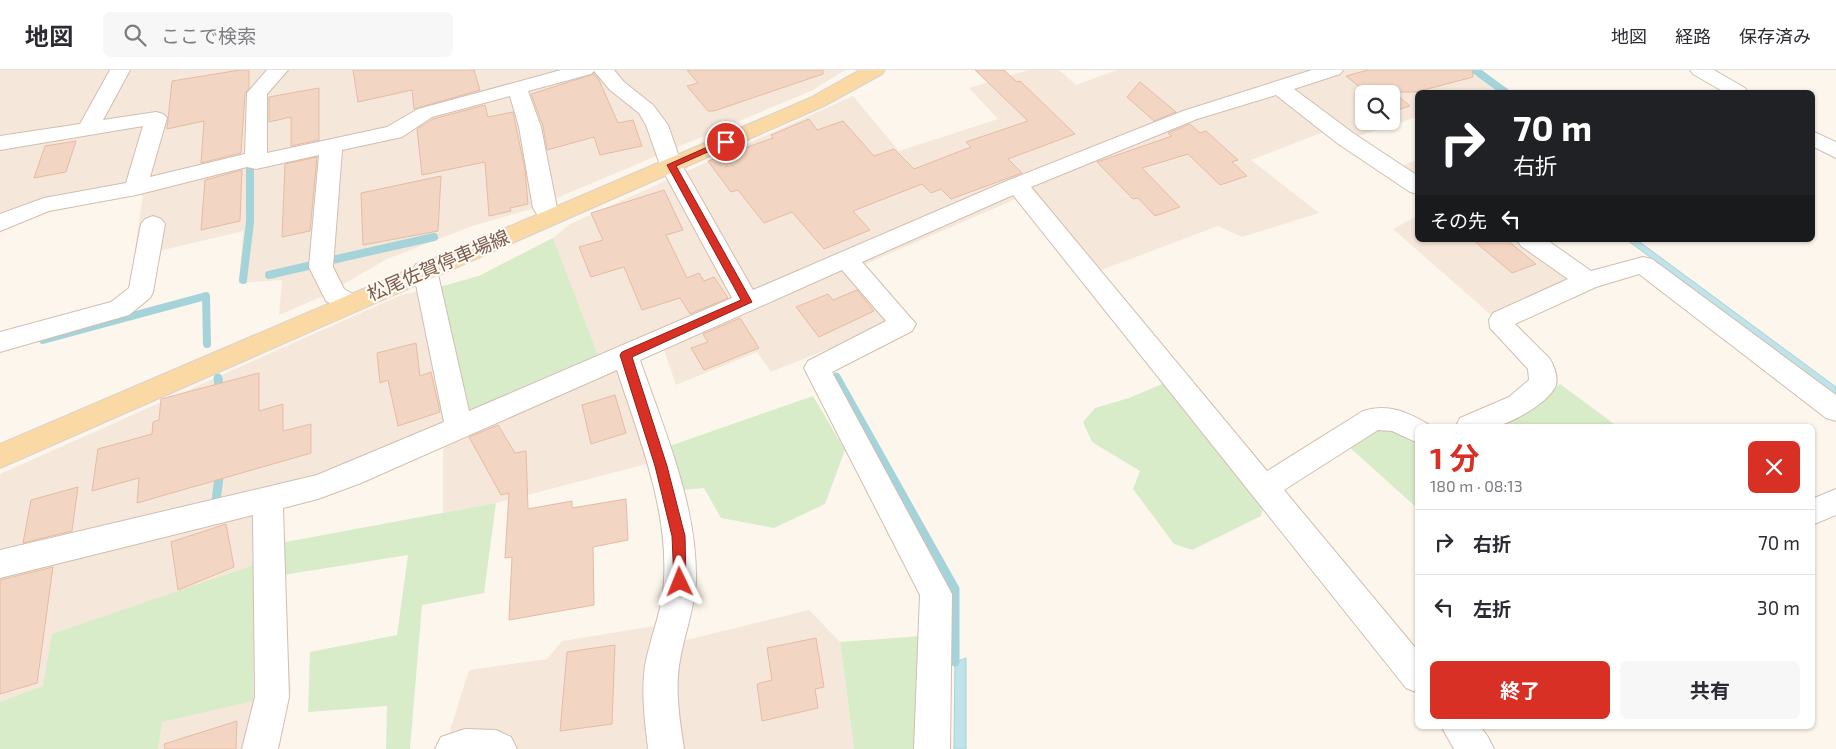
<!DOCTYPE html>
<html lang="ja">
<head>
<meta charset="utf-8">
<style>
	:root { --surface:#fff; --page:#f7f7f7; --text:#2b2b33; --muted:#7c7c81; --line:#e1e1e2; --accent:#d93025 }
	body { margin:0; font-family:"Exo 2","Noto Sans JP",sans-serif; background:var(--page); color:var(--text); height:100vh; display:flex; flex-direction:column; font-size:19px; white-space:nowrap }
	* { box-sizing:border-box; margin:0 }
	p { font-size:16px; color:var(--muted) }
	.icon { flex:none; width:28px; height:28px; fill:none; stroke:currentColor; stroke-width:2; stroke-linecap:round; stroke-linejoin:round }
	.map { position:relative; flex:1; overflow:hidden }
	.drawer { position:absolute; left:1415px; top:354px; width:400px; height:305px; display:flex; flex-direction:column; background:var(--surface); border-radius:8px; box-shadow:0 1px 4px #0004 }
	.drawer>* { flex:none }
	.banner { position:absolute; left:1415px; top:20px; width:400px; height:152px; border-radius:8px; box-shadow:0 1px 4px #0004; background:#202124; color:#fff; overflow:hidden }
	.tools { position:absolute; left:1355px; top:15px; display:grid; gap:10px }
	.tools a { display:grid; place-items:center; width:45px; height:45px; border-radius:8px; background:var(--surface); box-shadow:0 1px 4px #0004; font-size:25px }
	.pin { position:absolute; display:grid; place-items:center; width:42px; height:42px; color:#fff; margin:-21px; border:2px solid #fff; border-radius:50%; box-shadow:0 1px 5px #0007 }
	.me { position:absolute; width:55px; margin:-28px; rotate:358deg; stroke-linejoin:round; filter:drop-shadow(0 0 4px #0008) }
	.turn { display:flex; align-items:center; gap:18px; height:105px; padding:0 15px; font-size:22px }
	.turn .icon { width:65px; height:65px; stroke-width:2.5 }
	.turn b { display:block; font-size:35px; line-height:42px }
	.then { display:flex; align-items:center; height:48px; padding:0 15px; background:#0003; gap:10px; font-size:19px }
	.round { display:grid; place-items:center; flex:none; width:52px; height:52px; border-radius:8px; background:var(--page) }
	.head { display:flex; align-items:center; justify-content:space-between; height:85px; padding:0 15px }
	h1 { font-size:30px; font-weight:700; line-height:38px; color:var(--accent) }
	.action { display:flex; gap:10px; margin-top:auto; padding:10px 15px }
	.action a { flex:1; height:58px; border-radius:8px; background:var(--accent); color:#fff; font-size:20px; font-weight:700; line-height:58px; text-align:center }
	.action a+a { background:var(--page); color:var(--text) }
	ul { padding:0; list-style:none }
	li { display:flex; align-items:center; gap:15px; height:65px; padding:0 15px; border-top:1px solid var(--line) }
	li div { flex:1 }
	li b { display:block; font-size:19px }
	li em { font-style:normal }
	header { display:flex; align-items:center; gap:30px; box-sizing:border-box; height:70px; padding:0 25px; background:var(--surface); border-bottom:1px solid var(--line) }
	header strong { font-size:24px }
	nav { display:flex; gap:28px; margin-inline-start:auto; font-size:18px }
	.search { width:350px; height:45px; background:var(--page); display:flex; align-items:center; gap:12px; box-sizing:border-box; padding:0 18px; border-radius:8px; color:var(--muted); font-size:19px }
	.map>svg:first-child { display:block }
	.residential { fill:#f5e8da; fill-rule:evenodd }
	.green { fill:#d8ecc9 }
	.water { fill:#bfe3e8; stroke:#a5d3da }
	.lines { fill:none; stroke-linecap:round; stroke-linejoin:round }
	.stream-far1 { stroke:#a5d3da; stroke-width:8 }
	.stream { stroke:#a5d3da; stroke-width:9 }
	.building { fill:#f3d5c3; stroke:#e6bba3 }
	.minor-casing { stroke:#d1beb0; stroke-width:2 }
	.major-casing { stroke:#dad1cd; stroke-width:2 }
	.minor { fill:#fff; fill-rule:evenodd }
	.major { fill:#fbd9a5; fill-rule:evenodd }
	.route { fill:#d93025; stroke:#8d1f18 }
	.labels { text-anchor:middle; stroke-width:4.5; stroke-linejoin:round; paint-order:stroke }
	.street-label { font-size:19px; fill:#7a5c4d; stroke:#fffaf3 }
</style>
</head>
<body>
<header>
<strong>地図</strong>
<div class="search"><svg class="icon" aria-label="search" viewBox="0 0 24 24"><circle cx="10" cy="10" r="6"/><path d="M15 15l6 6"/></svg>ここで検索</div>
<nav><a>地図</a><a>経路</a><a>保存済み</a></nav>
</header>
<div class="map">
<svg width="1836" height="679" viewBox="0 0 1836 679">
	<rect width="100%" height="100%" fill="#fdf6ec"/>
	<!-- residential -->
	<path class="residential" d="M0,0H845L813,20L528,140L472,156L387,189L323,226L279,245L282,210L239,213L243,161L134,187L143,124L44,143L0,159Z
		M1028,0H1059L1076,15L1117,0H1467L1496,21L1418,22L1417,47L1356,67L1397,97L1417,90V123L1329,60L1251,90L1319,143L1242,167L1218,156L1096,202L1018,128L845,203L893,253L771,302L757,282L676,315L663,277L634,291L650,393L496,433L443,443V377L331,424L282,431L280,473L291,622L273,679H0V404L401,225L436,218L479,206L553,168L570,154L853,26L899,81L998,49L969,18ZM1364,24H1391V51H1364Z
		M1417,146L1418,170H1539L1591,204L1491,245L1393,159Z
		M809,540L840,572L854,679H458L446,673L469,600L547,589L562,571L661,555L686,570Z"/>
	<!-- green -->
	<path class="green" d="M553,168L598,286L463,343L436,218L479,206Z
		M1169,311L1264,433L1261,446L1192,480L1174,474L1133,419L1140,401L1092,372L1083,352L1095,338L1129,328Z
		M1560,314L1617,356H1486L1531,336Z
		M813,326L845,380L825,434L774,458L721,448L704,418L672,421L664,378Z
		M1375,356L1417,368V438L1347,375Z
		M496,433L484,523L422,535L410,679H386L387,636L308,642L310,582L397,565L408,485L283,505L280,473Z
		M254,495L253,631L162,652L158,679H0V632L43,616L52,564Z
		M922,566L918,679H854L840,572Z"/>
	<!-- water -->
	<path class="water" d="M1627,170H1637L1836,317V325Z
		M966,588V679H954L955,592Z"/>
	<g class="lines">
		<!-- stream-far1 -->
		<path class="stream-far1" d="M1475,0L1505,22
			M332,190L434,167
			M269,205L312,195
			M243,210L250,152V86
			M43,270L206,226L207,274"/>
		<!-- stream -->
		<path class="stream" d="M836,307L955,519V592
			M218,308L220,324
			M216,431L220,399"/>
	</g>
	<!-- building -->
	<path class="building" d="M240,0H249V18L245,23L241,83L201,93L204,51L167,59L172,11Z
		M353,0H474L480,20L414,39L412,20L358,32Z
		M687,0H823V4L714,41H708L687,16L698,13Z
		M975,0H1004L1017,12L1020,11L1075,64L1008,89L1022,103L951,129L941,119L931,123L922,114L853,141L870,160L824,179L792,142L764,153L738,120L731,122L708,91L773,68L771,65L809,49L817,60L843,51L874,86L894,79L914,99L971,77L966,72L1028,51Z
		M1368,0H1472L1473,7L1416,22H1393L1410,36L1391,42V24L1366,22L1346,6Z
		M594,4L599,10L618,53L633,50L642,76L600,85L594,67L547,80L543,56L531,24Z
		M1140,12L1176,42L1154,51L1127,27Z
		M319,18V70L291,76V47L269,52V27Z
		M485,35L488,47L513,42L525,100L528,134L510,138L511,141L489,146L485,92L422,105L417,59L433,49Z
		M1190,54L1200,63L1206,61L1238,90L1232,92L1247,106L1220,115L1188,84L1142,98L1180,137L1155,146L1138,128L1133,129L1097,92L1172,66L1168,63Z
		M76,71L66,102L34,108L45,76Z
		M317,87L310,161L282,167L285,94Z
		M242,100L240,151L201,160L205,110Z
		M441,106L438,161L363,175L361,123Z
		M664,120L683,160L666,165L687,208L699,203L704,211L714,207L728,228L690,244L680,228L642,240L624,197L591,207L579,177L603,170L591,143Z
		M1473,170H1507L1536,194L1512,203Z
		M857,220L874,241L819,267L796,237L828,224L833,230Z
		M740,248L759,278L704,300L691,278L708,272L703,264Z
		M416,273L420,306L431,302L440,342L398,356L388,310L380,313L377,283Z
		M259,303V341L283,334V361L311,354V383L137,433L139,408L92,421L98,379L152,364L153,352L159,350L161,329Z
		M615,325L626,363L591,374L582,335Z
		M498,355L515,383L526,381L528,439L572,431V438L626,429L628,470L593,477L594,535L509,550L512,487L505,488L509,423L501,425L469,367Z
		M78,417L72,461L23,473L31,430Z
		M226,454L234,497L178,520L171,472Z
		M53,497L37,613L0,624V510Z
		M816,568L824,617L815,619L818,638L762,651L757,614L772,610L767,578Z
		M615,575L612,654L560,661L567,582Z
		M237,651L236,679H165L164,674Z"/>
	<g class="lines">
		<!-- minor casing -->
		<g class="minor-casing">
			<path id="minor" d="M110,0H130L103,50L156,42L163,44L167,48L150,107L245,84L247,23L267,0H288L267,24V83L387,57L418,39L561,0H614L624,12L653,35L668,55L682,95L753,220L1009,110L1183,41L1312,0H1343L1340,4L1294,19L1353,63L1418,106V124L1410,122L1337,73L1276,25L1197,49L1031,117L1267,401L1363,341C1388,333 1407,342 1428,354L1429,356H1418V373L1392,361L1378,360L1284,420L1418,581V623L1406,618L1013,125L862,192L916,254L912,261L832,302L952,524L950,679H914L920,525L804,298L808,291L886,251L842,200L640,290C664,360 697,434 696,510C695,539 683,567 679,596C675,624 680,651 684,679H648C645,651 641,624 645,596C650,567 663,540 664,510C668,438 639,367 617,300L361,413L318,429L283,438L289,627L278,679H242L255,627L253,445L0,508V480L317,405L444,352L413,200L416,194L425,192L434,194L437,200L469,341L732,228L660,95L646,55L639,43L610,20L594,1L591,4L528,21L541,57L557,138L562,147L558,152L550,155L542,152L533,138L519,57L510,26L432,47L402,67L342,80L333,197L344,219L358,227L362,233L358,239L349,242L326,231L309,197L319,85L256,99L247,97L136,125L49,141L0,161V144L44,128L126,113L143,56L0,80V66L80,54Z
				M1690,0H1714L1745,18L1748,22H1724L1693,4Z
				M1812,61L1836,72V88L1812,76Z
				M153,146L161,149L165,154L153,222L150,228L129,245L0,282V262L111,232L129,218L141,154L145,149Z
				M1517,170H1547L1591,201L1643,187L1652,189L1836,325V351L1826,348L1639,204L1596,217L1515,254L1550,289C1554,296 1558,307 1556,315C1551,331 1511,354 1496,356C1483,358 1469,356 1456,356L1460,348L1509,327L1529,310L1528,299L1490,258L1489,250L1493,243L1568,209L1521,176Z
				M1836,419V445L1812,455V429Z
				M1441,656H1480L1488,667L1494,679H1454Z
				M465,659L496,660L511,667L517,679H435L441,667Z"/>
		</g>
		<!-- major casing -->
		<g class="major-casing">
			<path id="major" d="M860,0H885L882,4L824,36L0,398V374L810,28Z"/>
		</g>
		<!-- minor -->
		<use href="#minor" class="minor"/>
		<!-- major -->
		<use href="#major" class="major"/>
	</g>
	<!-- route -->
	<path class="route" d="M723,70L730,72L676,96L752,232L632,287L667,396L685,466L686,512L685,516L680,517L675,516L674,512L672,466L655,396L620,285L622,282L741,230L667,95Z"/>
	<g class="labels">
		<!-- street labels -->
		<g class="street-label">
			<text transform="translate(438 195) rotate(-23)" y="7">松尾佐賀停車場線</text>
		</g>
	</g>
</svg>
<div class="tools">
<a><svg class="icon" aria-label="search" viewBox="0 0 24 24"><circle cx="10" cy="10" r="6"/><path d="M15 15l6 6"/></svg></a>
</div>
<div class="pin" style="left:726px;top:72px;background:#d93025"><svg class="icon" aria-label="arrive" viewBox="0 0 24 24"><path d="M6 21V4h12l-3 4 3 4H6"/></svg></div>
<svg class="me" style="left:680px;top:512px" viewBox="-20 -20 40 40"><path d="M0-17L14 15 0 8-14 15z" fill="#d93025" stroke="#fff" stroke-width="4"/></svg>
<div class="banner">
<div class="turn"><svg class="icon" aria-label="right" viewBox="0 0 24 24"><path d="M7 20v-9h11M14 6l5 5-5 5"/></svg><div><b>70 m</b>右折</div></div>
<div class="then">その先<svg class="icon" aria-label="left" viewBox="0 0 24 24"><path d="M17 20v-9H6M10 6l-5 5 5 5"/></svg></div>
</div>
<section class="drawer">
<div class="head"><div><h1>1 分</h1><p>180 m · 08:13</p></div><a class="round" style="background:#d93025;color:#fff"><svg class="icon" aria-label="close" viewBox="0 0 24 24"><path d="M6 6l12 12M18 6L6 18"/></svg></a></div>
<ul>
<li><svg class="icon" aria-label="right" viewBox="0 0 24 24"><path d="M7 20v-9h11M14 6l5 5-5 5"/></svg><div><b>右折</b></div><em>70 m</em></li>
<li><svg class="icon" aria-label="left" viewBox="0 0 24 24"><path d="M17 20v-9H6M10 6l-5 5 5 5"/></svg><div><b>左折</b></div><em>30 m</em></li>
</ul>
<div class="action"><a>終了</a><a>共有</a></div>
</section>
</div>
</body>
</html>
